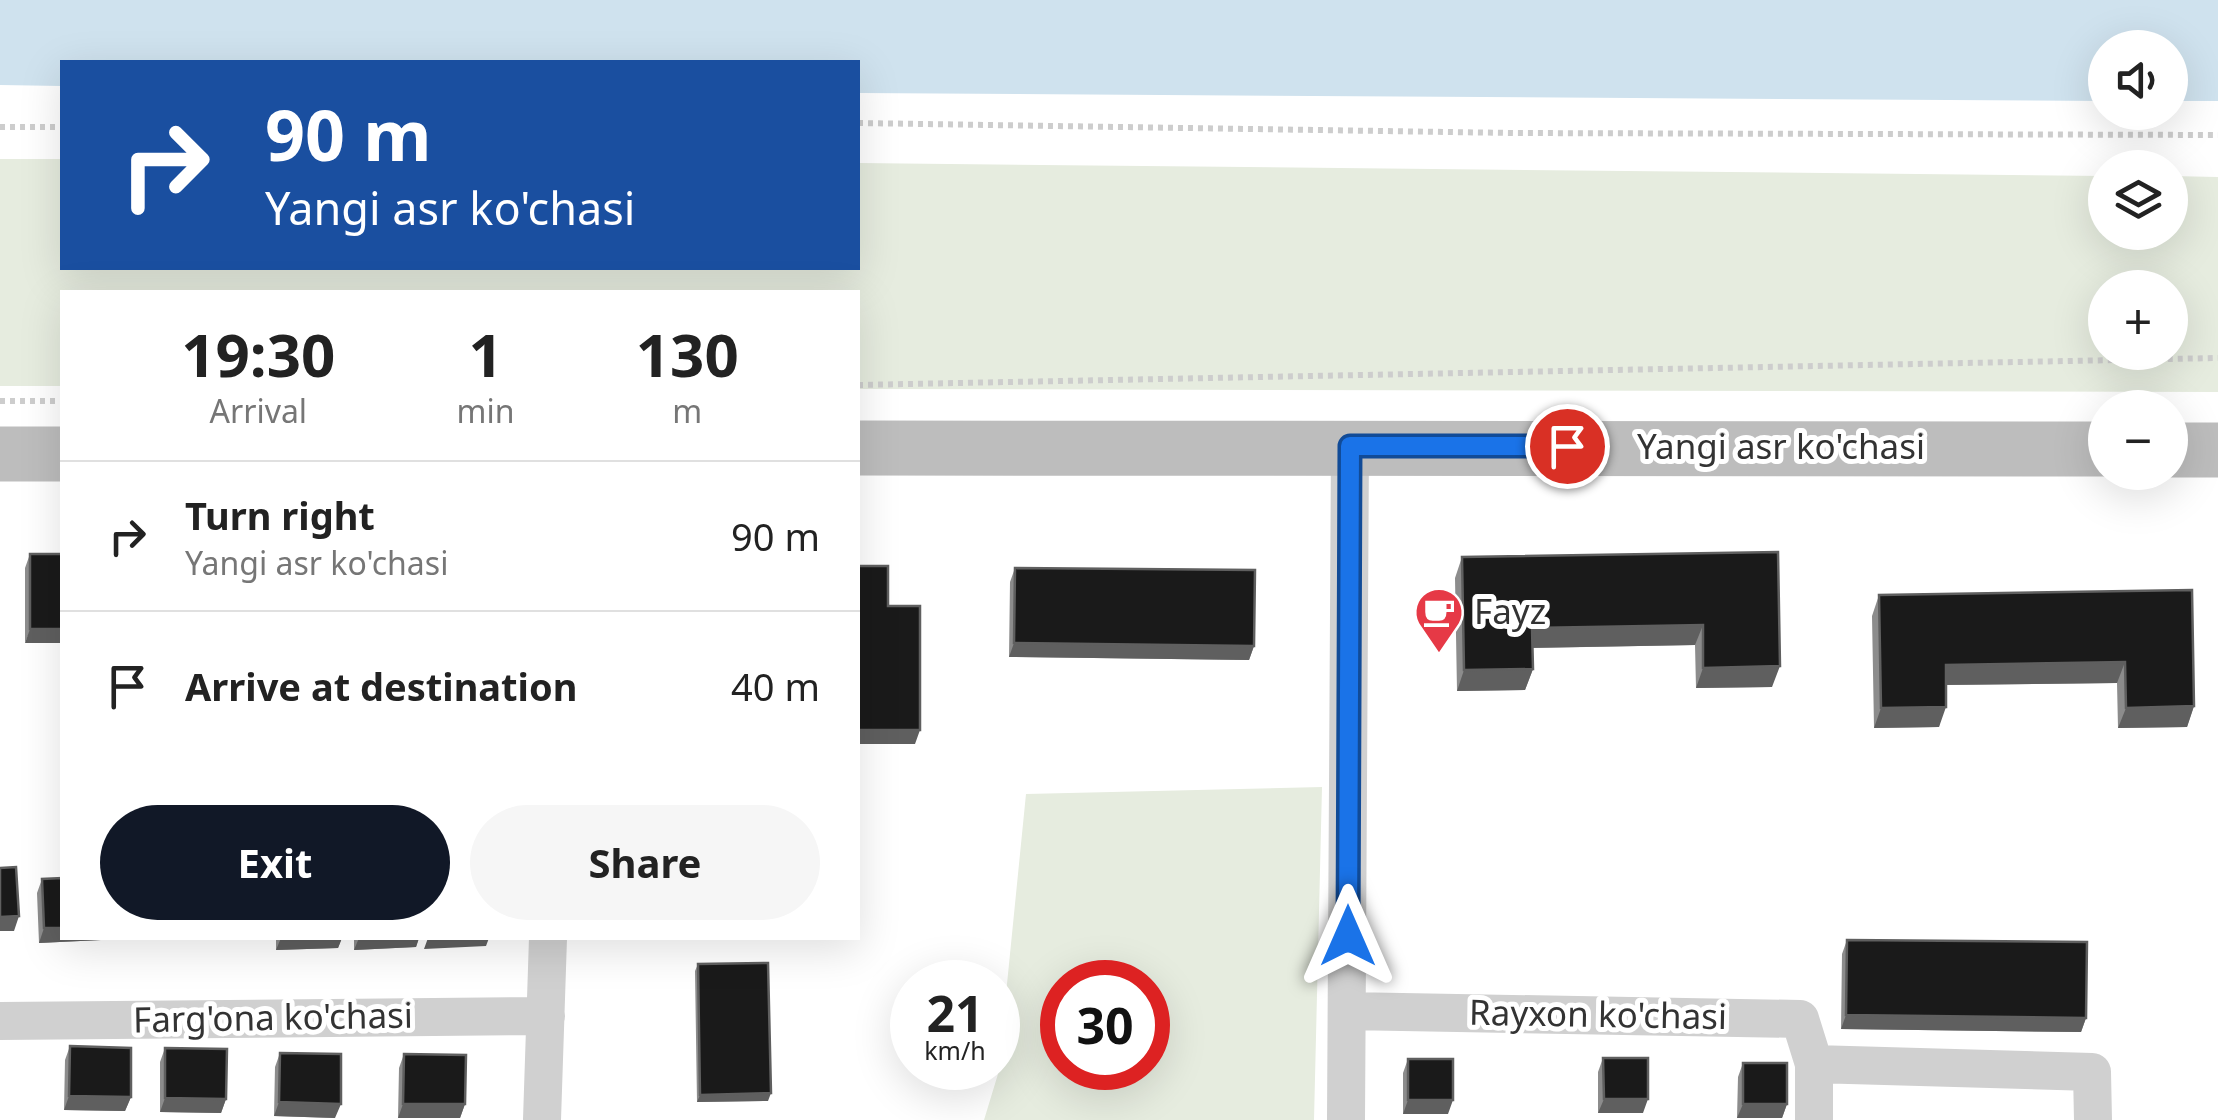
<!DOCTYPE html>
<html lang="en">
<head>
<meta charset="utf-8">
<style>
	:root { --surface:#fff; --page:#f6f6f6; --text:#222; --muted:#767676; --line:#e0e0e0; --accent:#111827 }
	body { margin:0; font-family:"Noto Sans",sans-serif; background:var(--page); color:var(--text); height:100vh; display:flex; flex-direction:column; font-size:38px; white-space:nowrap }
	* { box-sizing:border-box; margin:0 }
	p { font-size:32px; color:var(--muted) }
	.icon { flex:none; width:55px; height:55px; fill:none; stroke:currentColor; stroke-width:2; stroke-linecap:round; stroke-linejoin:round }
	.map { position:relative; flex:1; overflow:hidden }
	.panel { position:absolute; left:60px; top:290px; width:800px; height:650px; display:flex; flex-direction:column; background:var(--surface); border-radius:0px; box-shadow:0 10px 40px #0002 }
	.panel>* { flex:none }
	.guide { position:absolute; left:60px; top:60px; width:800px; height:210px; border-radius:0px; box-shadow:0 10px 40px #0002; background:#1a4fa0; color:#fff; overflow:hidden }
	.fabs { position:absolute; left:2088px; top:30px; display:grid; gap:20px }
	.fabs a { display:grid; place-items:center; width:100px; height:100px; border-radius:50%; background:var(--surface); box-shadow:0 10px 40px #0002; font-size:50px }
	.speed { position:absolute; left:890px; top:960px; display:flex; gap:20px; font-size:50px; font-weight:700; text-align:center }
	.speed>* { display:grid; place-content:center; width:130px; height:130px; border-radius:50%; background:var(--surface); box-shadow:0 10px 40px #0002; line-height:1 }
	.speed small { font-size:25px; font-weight:400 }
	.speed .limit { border:15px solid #d22; background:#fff; color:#111 }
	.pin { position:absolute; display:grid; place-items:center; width:85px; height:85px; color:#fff; margin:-42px; border:5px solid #fff; border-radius:50%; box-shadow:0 2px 10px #0007 }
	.me { position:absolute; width:110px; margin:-55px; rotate:0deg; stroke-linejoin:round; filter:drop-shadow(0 0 8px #0008) }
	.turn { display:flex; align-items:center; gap:35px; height:210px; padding:0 40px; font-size:45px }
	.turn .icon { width:130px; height:130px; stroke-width:2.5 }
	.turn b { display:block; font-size:70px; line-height:85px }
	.eta { display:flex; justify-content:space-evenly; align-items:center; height:170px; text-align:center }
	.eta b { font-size:60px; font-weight:700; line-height:70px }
	.action { display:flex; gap:20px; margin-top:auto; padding:20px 40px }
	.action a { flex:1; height:115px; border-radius:60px; background:var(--accent); color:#fff; font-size:40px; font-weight:700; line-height:115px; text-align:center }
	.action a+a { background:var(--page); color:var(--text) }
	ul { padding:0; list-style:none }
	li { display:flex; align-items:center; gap:30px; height:150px; padding:0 40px; border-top:2px solid var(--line) }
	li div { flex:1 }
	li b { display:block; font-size:38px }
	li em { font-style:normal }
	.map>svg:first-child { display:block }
	.green { fill:#e6ecdf; fill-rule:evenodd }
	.water { fill:#cfe2ee }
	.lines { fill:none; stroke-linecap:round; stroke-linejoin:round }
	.path { stroke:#cdcdcd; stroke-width:6; stroke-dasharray:5 5; stroke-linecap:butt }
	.street { stroke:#d0d0d0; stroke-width:38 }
	.secondary { stroke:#bdbdbd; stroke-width:55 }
	.wall { fill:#8c8c8c }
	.shaded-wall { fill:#5f5f5f }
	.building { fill:#1a1a1a; stroke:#5f5f5f; stroke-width:2.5 }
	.route-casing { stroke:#114b97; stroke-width:25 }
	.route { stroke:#1a73e8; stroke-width:18 }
	.labels { text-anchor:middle; stroke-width:10; stroke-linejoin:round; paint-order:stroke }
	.street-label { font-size:35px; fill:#333; stroke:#fff }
	.poi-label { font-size:35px; fill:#333; stroke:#fff; text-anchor:start }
</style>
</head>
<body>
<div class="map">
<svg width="2218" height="1120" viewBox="0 0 2218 1120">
	<rect width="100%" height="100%" fill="#fff"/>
	<!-- green -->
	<path class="green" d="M0,159H62V268H858V163L2105,176V232H2170V176L2218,177V392L858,389V292H62V386H0ZM2105,288H2170V352H2105Z
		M1322,787L1314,1120H984L998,1074L1026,794ZM1062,982H1148V1068H1062Z"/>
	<!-- water -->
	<path class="water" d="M0,0H2218V101H2170V48H2105V101L858,93V62H62V86L0,85Z"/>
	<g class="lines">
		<!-- path -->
		<path class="path" d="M858,123L1513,133L2218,135
			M0,127H62
			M858,385L2218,358
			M0,401H62"/>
		<!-- street -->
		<path class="street" d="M1347,1011L1800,1019L1814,1064
			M0,1021L546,1016
			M542,1120L548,938
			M1346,1120L1350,446
			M1814,1120V1064L2092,1072L2093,1120"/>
		<!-- secondary -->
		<path class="secondary" d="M858,448L2105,449
			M2170,450H2218
			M0,454H62"/>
	</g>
	<!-- wall -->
	<path class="wall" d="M1778,552L1772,687L1696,688L1695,645L1532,648L1533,669L1525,690L1457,691L1455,578L1462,557Z
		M30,554H62L25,643V568Z
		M1015,568L1254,646L1249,660L1009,657L1010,582Z
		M2192,590L2194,706L2187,727L2118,728L2117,683L1946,685L1939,727L1874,728L1872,616L1879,595Z
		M42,879L101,940L39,943L37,893Z
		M276,938H342L338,948L276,950Z
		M354,938H419L416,947L354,950Z
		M1847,940L2086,1018L2081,1032L1841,1029L1842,954Z
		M698,964L768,1101L697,1102L695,971Z
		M70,1046L131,1097L125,1111L64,1110L65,1060Z
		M165,1048L226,1099L221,1113L160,1112V1062Z
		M280,1053L335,1118L274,1116L275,1067Z
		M404,1054L465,1104L460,1118H398L399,1068Z
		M1603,1058L1643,1113H1598V1072Z
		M1408,1059L1448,1114H1403V1073Z
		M1743,1063L1787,1104L1782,1118H1737L1738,1077Z"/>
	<!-- shaded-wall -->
	<path class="shaded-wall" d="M1703,625L1695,645L1524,648L1532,628Z
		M30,629H62V643H25Z
		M1014,643L1254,646L1249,660L1009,657Z
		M2125,662L2117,683L1939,685L1946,665Z
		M1780,666L1772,687L1696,688L1703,668Z
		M1533,669L1525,690L1457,691L1464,670Z
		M2194,706L2187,727L2118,728L2126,708Z
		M1946,707L1939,727L1874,728L1881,708Z
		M858,730H920L915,744H858Z
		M19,916L14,931H0V917Z
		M44,928H62V938H102L101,940L39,943Z
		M118,938H179L117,940Z
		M281,938H342L338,948L276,950Z
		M359,938H419L416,947L354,950Z
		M428,938H489L486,946L424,949Z
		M1846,1015L2086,1018L2081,1032L1841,1029Z
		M771,1093L768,1101L697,1102L700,1095Z
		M69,1096L131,1097L125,1111L64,1110Z
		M165,1098L226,1099L221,1113L160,1112Z
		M1604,1099H1648L1643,1113H1598Z
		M1408,1100H1453L1448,1114H1403Z
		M279,1102L341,1104L335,1118L274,1116Z
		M403,1104H465L460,1118H398Z
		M1743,1104H1787L1782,1118H1737Z"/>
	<!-- building -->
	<path class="building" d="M1778,552L1780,666L1703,668V625L1532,628L1533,669L1464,670L1462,557Z
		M30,554H62V629H30Z
		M858,566H888V606H920V730H858Z
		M1015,568L1255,570L1254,646L1014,643Z
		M2192,590L2194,706L2126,708L2125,662L1946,665V707L1881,708L1879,595Z
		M16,867L19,916L0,917V868Z
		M62,878V928H44L42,879Z
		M1847,940L2087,942L2086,1018L1846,1015Z
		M768,963L771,1093L700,1095L698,964Z
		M70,1046L131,1048V1097L69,1096Z
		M165,1048L227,1049L226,1099L165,1098Z
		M280,1053L341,1054V1104L279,1102Z
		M404,1054L466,1055L465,1104H403Z
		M1603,1058H1648V1099H1604Z
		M1408,1059H1453V1100H1408Z
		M1743,1063H1787V1104H1743Z"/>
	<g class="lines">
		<!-- route casing -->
		<g class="route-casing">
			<path id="route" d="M1348,936L1350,446H1567"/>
		</g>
		<!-- route -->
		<use href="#route" class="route"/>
	</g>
	<!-- icons -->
	<defs>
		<g id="cafe-pin" transform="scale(2.5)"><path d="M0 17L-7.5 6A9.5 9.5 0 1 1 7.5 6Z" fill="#e63946" stroke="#fff"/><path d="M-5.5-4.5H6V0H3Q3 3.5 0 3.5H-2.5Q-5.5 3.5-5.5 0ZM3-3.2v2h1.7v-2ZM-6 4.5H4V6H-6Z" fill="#fff"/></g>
	</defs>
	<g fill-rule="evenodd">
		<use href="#cafe-pin" x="1439" y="612"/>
	</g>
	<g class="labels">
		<!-- street labels -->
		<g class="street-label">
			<text x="1781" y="459">Yangi asr ko'chasi</text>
			<text transform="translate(1598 1015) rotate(1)" y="12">Rayxon ko'chasi</text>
			<text transform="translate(273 1018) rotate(-1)" y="12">Farg'ona ko'chasi</text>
		</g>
		<!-- poi labels -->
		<g class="poi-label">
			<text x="1474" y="624">Fayz</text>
		</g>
	</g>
</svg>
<div class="fabs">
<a><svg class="icon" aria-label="sound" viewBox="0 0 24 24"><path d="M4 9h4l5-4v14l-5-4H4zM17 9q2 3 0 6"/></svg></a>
<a><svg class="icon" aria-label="layers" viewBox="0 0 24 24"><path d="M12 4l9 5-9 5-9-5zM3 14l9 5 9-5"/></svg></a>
<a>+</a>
<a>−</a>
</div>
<div class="speed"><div>21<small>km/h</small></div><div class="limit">30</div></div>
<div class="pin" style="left:1567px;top:446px;background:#d93025"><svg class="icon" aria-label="arrive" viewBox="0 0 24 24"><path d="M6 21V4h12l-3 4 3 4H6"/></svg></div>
<svg class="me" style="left:1348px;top:936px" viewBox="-20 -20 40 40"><path d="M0-17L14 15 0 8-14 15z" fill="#1a73e8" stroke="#fff" stroke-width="4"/></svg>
<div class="guide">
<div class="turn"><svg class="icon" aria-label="right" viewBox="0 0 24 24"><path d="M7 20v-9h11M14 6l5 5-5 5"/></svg><div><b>90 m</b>Yangi asr ko'chasi</div></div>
</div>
<section class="panel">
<div class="eta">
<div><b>19:30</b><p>Arrival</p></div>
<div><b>1</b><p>min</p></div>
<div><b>130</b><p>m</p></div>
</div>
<ul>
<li><svg class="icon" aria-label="right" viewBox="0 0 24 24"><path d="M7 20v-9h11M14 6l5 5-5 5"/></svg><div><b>Turn right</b><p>Yangi asr ko'chasi</p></div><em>90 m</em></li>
<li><svg class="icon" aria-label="arrive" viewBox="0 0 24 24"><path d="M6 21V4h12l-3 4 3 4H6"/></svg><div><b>Arrive at destination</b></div><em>40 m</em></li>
</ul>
<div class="action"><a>Exit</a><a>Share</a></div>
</section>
</div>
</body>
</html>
